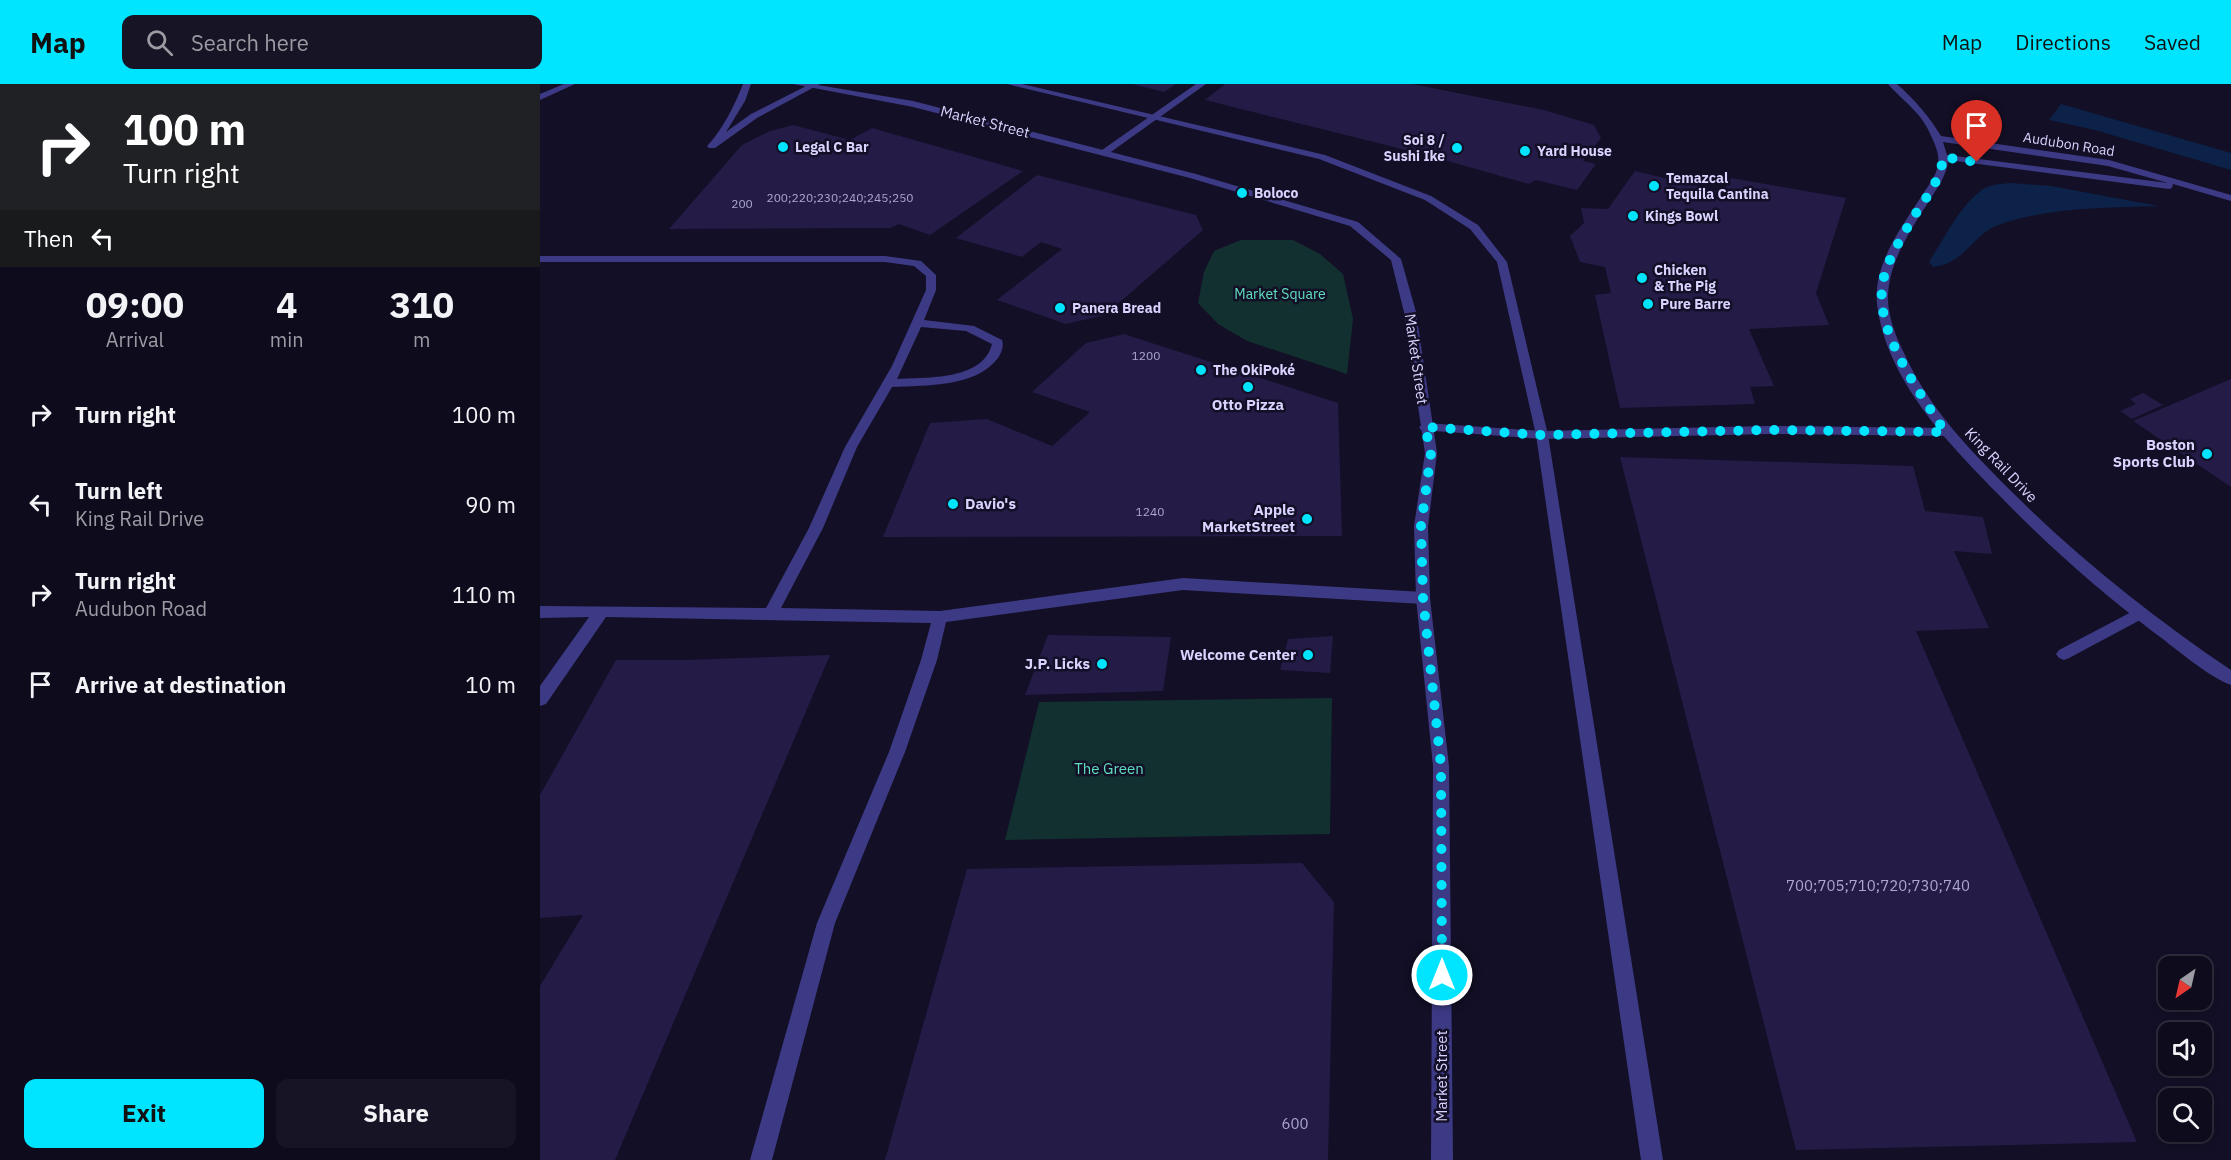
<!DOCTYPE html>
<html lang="en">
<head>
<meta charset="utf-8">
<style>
	:root { --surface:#0e0b1c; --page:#171425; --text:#f1f3f6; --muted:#9b9ba3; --line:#2e2b3b; --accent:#00e5ff }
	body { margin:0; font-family:"IBM Plex Sans",sans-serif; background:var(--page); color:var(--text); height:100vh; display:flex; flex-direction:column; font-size:22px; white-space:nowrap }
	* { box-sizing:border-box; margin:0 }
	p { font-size:20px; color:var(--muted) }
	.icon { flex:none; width:33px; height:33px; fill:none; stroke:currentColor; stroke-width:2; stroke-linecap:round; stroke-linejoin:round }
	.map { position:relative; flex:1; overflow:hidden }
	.drawer { display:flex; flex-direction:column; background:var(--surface); width:540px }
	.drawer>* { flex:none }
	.banner { background:#202124; color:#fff; overflow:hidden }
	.needle { width:39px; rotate:214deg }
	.tools { position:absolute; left:1618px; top:872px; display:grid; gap:12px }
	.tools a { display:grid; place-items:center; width:54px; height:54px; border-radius:12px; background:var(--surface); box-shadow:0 3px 9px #0003,0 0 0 2px var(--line); font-size:30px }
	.pin { position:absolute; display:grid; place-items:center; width:51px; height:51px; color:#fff; margin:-62px -26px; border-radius:50% 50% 50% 0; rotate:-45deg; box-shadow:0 0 6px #0007 }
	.pin .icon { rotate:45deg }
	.me { position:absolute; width:66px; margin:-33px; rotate:0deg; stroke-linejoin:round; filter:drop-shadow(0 0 4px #0008) }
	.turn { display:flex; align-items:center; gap:21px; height:126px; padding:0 24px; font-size:27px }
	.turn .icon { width:78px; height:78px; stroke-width:2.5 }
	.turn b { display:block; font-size:42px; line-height:51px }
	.then { display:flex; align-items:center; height:57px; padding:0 24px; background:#0003; gap:12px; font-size:22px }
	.eta { display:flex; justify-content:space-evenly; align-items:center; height:102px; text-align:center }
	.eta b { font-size:36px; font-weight:800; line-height:42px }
	.button { display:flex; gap:12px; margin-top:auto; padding:12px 24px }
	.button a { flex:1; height:69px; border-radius:12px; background:var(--accent); color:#111; font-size:24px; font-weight:800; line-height:69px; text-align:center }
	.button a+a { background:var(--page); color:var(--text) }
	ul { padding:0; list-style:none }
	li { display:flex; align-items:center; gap:18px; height:90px; padding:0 24px }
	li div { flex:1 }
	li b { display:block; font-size:22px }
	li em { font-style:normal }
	header { display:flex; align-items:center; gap:36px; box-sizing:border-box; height:84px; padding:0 30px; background:var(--accent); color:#111 }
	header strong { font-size:28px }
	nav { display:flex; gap:33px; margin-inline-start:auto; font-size:21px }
	.search { width:420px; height:54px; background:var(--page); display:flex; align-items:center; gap:15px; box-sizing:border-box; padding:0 21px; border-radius:12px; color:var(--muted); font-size:22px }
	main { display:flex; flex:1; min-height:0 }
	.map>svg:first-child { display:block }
	.green { fill:#12302f }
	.water { fill:#0c2248 }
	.building { fill:#241b47 }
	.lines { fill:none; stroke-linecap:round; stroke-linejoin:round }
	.lane { fill:#3d3a85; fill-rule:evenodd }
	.street { fill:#3d3a85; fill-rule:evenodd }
	.route { stroke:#00e5ff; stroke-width:10; stroke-dasharray:0 18 }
	.poi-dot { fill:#00e5ff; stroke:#130f26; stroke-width:2 }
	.labels { text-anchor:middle; stroke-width:5; stroke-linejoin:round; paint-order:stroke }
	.number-label { font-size:12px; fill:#aca6d1 }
	.far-poi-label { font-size:14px; font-weight:bold; fill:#d9d4ff; stroke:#130f26; text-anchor:start }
	.far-street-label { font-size:14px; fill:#d9d4ff; stroke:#130f26 }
	.far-park-label { font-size:14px; fill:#5fe0c0; stroke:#130f26 }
	.street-label { font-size:15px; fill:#d9d4ff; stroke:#130f26 }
	.poi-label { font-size:15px; font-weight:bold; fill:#d9d4ff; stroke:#130f26; text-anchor:end }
	.park-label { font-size:15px; fill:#5fe0c0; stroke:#130f26 }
	.near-number-label { font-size:15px; fill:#aca6d1 }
</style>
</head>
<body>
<header>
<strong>Map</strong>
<div class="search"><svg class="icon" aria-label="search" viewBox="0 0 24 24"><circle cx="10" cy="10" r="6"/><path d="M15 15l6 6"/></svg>Search here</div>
<nav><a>Map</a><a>Directions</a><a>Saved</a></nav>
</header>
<main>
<section class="drawer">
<div class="banner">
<div class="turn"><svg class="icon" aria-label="right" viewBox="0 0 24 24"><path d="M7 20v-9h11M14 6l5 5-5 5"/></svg><div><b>100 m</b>Turn right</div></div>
<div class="then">Then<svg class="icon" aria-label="left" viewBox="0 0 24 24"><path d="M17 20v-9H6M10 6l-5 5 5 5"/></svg></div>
</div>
<div class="eta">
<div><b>09:00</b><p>Arrival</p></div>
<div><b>4</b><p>min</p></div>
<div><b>310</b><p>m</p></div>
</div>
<ul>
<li><svg class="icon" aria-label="right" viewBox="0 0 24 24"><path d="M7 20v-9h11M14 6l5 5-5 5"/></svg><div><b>Turn right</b></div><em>100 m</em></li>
<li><svg class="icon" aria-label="left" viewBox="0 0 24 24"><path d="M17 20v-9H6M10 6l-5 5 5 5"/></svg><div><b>Turn left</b><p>King Rail Drive</p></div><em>90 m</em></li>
<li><svg class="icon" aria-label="right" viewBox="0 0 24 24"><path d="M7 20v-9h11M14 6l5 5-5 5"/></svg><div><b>Turn right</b><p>Audubon Road</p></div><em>110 m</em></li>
<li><svg class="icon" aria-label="arrive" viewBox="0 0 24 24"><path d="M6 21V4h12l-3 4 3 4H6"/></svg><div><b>Arrive at destination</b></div><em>10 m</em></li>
</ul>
<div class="button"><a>Exit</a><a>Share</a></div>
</section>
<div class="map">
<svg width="1691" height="1076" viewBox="0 0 1691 1076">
	<rect width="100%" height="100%" fill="#130f26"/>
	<!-- green -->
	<path class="green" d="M701,156H753L780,170L803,190L813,235L807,290L707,257L678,240L658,219L664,188L674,167Z
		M792,614L790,750L465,756L499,618Z"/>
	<!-- water -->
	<path class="water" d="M1521,20L1691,69V86L1555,46L1509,36Z
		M1471,99L1511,102L1619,122C1565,124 1509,123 1458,141C1433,150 1426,179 1393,183L1389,178C1404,155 1420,121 1443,105C1452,100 1461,100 1471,99Z"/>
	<!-- building -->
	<path class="building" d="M592,0H636L624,8Z
		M685,0H872L1004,26L1054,41L1061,54L1043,77L1056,80L1037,106L996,96L989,100L890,72L665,16Z
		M253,41L310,56L332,44L483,87L390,151L359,140L350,144L129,145L202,61L230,47Z
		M1095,87L1183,108L1191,94L1306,114L1276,209L1289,241L1209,245L1234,302L1210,303L1215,320L1080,324L1055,211L1071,209L1065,183L1040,178L1030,152L1044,139L1041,124L1068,125Z
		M497,91L656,131L663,146L565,231L526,240L457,216L522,165L501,158L482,173L416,154Z
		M584,250L798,319L802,452L343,453L390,339L447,335L512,362L550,328L492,308L546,259Z
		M1691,295V403L1593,337Z
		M1603,309L1623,321L1592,335L1580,327L1596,320L1590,315Z
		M1080,373L1373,382L1385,427L1443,433L1452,470L1414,467L1449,544L1376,547L1597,1058L1256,1066Z
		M508,551L631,553L623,607L485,611Z
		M793,552L790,589L740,586L748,555Z
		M290,571L75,1076H0V902L43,831L0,834V711L76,576H145Z
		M762,779L794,818L788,1076H345L427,785Z"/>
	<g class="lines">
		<!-- lane -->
		<path class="lane" d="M203,0H211L205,17L186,48L211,30L270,0H280L217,34L175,64H169L167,62C181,48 195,21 203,0Z
			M656,0H666L568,70H562V66Z
			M0,172H345L381,177L396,191V206L384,236L434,242L462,256C464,262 462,268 458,274C435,304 386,301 352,303L317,363L283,444L241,524L400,527L643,494L883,508L888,510L890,514L888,518L883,520L643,506L406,538L397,576L365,668L295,839L232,1076H210L277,839L349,668L381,576L391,539L66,533L6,620L0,622V602L49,533L0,534V522L226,524L269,444L305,363L352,282L386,206V192L374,182L345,178H0ZM381,243L426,247L452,260C443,297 386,293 357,295Z
			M885,339L1002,347L1228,342L1405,344L1411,348L1405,352L1228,350L1002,355L881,346L879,343Z
			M1599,524L1604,526L1606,530L1604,534L1529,574L1524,576L1519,574L1516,570L1519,566Z"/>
		<!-- street -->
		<path class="street" d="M24,0H35L0,16V10Z
			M253,0H272L373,17L656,90L818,138L861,175L876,228L897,369L888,442L890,514L909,682L913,1076H891L893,682L876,514L874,442L885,369L864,228L851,176L810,142L650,94L373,23Z
			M467,0H482L785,71L891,112L938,141L967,178L1008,351L1123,1076H1101L996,351L957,178L930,145L885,116L779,75Z
			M1348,0H1357C1374,15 1389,32 1401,52L1569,76L1691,111V117L1633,100L1632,104L1629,105L1408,76C1407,92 1397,104 1389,117C1370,147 1347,180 1348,217C1349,235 1356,253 1364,269C1389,324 1427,363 1469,405C1537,473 1611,532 1691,586V601C1668,593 1633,562 1612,547C1557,505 1505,459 1457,409C1407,358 1346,295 1337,220C1333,181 1361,144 1381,113C1387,103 1396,93 1398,81C1400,71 1395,60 1391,52C1383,30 1363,17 1348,0ZM1403,58L1568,82L1628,99L1407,71Z"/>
	</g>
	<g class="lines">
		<!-- route -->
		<path class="route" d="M902,891L901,682L883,514L881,442L891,369L885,343L1002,351L1228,346L1405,348C1380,308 1333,247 1343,197C1347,177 1360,156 1370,139C1382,118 1401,98 1403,73L1437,78"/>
	</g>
	<!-- markers -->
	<g class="poi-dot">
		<circle cx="243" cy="63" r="6"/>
		<circle cx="917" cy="64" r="6"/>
		<circle cx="985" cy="67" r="6"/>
		<circle cx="1114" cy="102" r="6"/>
		<circle cx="702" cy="109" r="6"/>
		<circle cx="1093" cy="132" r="6"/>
		<circle cx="1102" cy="194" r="6"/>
		<circle cx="1108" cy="220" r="6"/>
		<circle cx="520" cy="224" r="6"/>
		<circle cx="661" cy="286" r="6"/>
		<circle cx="708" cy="303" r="6"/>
		<circle cx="1667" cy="370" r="6"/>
		<circle cx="413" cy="420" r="6"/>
		<circle cx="767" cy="435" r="6"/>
		<circle cx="768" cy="571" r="6"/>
		<circle cx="562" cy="580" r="6"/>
	</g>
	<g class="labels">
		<!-- number labels -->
		<g class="number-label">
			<text x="300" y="118">200;220;230;240;245;250</text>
			<text x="202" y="124">200</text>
			<text x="606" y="276">1200</text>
			<text x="610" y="432">1240</text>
		</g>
		<!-- far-poi labels -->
		<g class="far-poi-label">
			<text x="905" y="61" text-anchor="end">Soi 8 /<tspan x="905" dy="16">Sushi Ike</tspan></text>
			<text x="255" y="68">Legal C Bar</text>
			<text x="997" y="72">Yard House</text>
			<text x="1126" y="99">Temazcal<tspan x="1126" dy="16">Tequila Cantina</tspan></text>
			<text x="714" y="114">Boloco</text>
			<text x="1105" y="137">Kings Bowl</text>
			<text x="1114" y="191">Chicken<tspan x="1114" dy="16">&amp; The Pig</tspan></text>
			<text x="1120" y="225">Pure Barre</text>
			<text x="532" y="229">Panera Bread</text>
			<text x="673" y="291">The OkiPoké</text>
		</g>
		<!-- far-street labels -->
		<g class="far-street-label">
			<text transform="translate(1529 60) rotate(9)" y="5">Audubon Road</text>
		</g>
		<!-- far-park labels -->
		<g class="far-park-label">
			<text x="740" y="215">Market Square</text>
		</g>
		<!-- street labels -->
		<g class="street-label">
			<text transform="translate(445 38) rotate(14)" y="5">Market Street</text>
			<text transform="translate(876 275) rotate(82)" y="5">Market Street</text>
			<text transform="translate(1461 381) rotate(46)" y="5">King Rail Drive</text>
			<text transform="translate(902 992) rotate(-90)" y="5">Market Street</text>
		</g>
		<!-- poi labels -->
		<g class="poi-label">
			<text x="708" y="326" text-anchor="middle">Otto Pizza</text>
			<text x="1655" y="366">Boston<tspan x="1655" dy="17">Sports Club</tspan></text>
			<text x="425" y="425" text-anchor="start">Davio's</text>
			<text x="755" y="431">Apple<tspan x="755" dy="17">MarketStreet</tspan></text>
			<text x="756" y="576">Welcome Center</text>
			<text x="550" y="585">J.P. Licks</text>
		</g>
		<!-- park labels -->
		<g class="park-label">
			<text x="569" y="690">The Green</text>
		</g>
		<!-- near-number labels -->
		<g class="near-number-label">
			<text x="1338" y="807">700;705;710;720;730;740</text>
			<text x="755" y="1045">600</text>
		</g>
	</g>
</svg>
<div class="tools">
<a><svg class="needle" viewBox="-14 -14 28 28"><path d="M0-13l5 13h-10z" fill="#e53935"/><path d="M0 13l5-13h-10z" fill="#9b9ba3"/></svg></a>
<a><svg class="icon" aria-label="sound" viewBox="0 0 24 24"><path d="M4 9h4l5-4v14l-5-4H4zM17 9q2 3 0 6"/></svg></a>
<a><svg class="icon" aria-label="search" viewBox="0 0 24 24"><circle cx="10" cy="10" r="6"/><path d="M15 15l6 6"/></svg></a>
</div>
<div class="pin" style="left:1437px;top:78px;background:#d93025"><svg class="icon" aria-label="arrive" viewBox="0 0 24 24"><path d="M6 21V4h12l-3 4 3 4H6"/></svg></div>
<svg class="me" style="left:902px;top:891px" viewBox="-20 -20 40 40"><circle r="17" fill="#00e5ff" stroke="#fff" stroke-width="3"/><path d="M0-11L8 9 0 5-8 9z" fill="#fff"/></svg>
</div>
</main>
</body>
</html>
